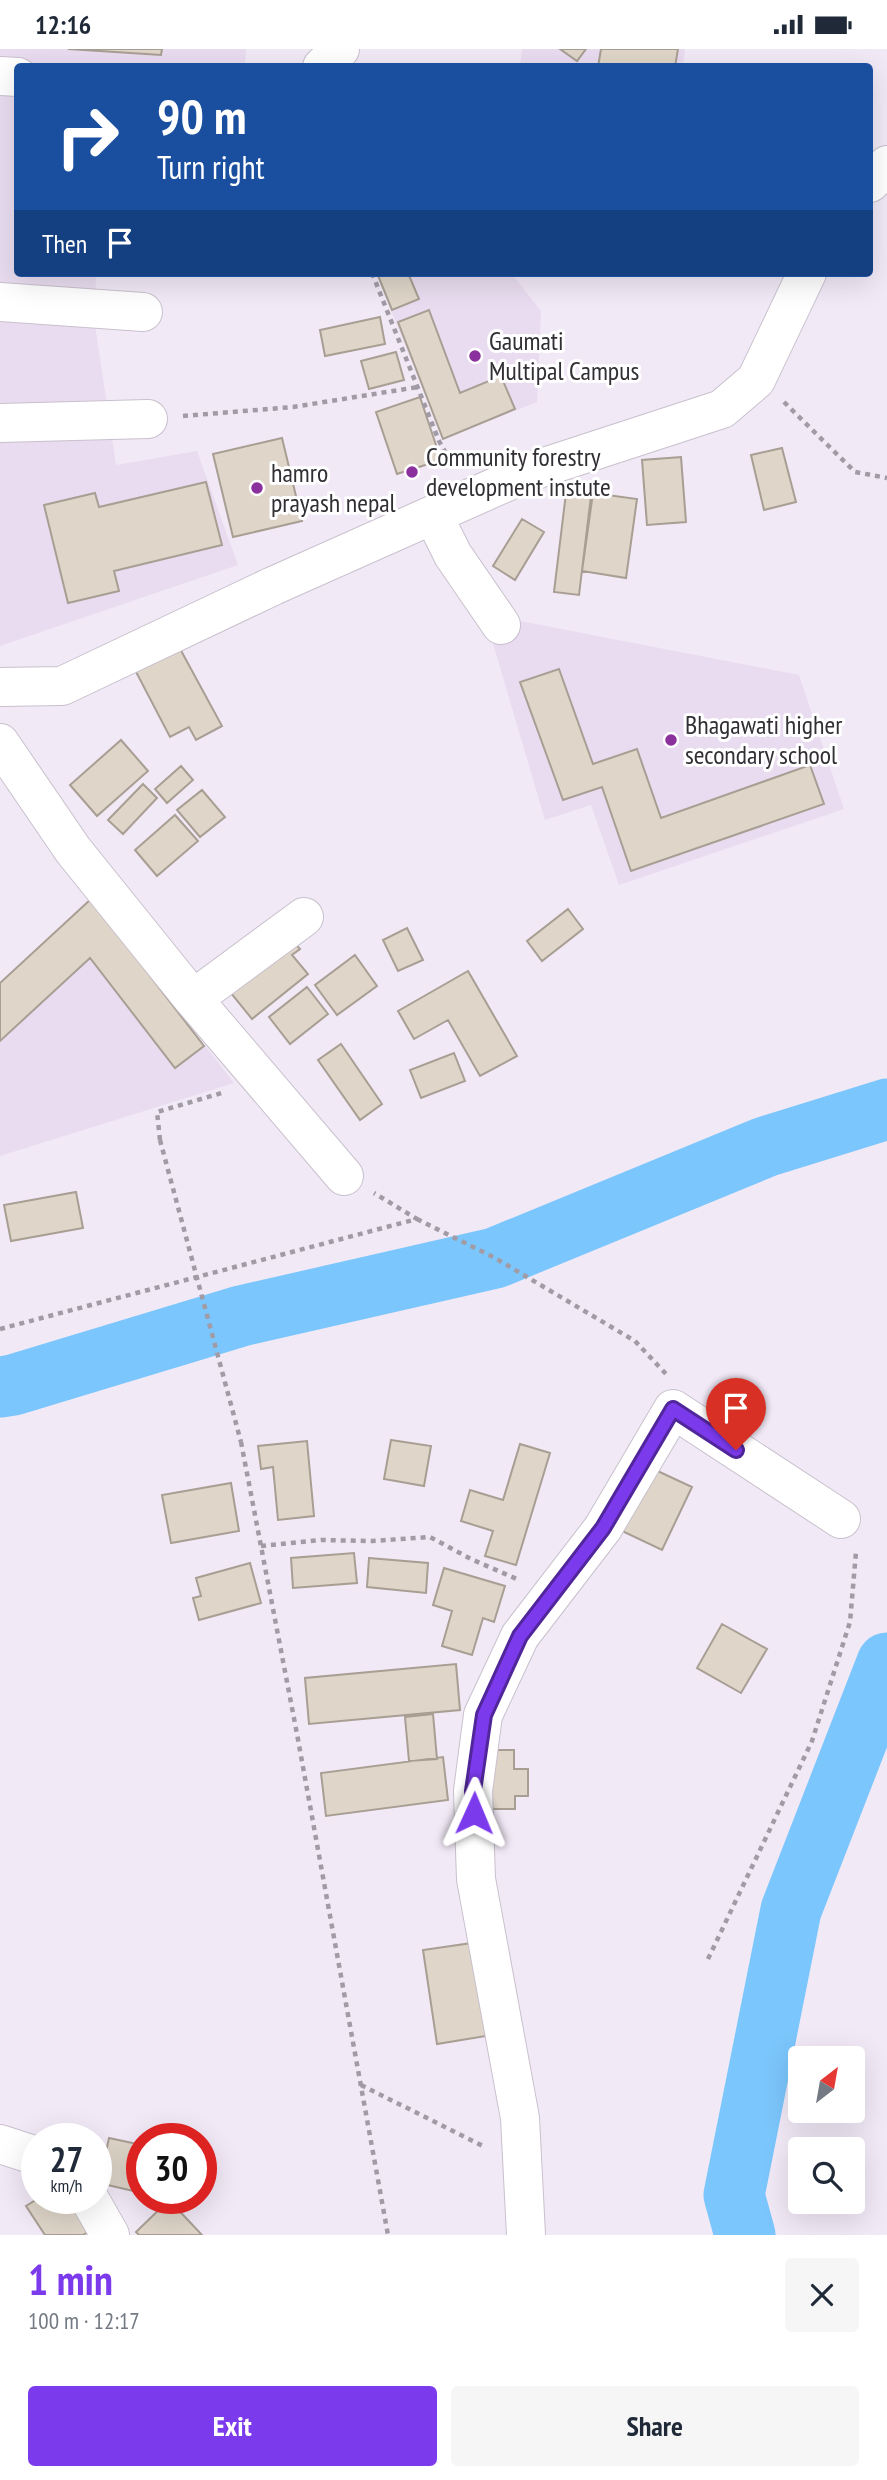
<!DOCTYPE html>
<html lang="en">
<head>
<meta charset="utf-8">
<style>
	:root { --surface:#fff; --page:#f6f6f7; --text:#1f2937; --muted:#747a83; --accent:#7c3aed }
	body { margin:0; font-family:"PT Sans Narrow",sans-serif; background:var(--page); color:var(--text); height:100vh; display:flex; flex-direction:column; font-size:26px; white-space:nowrap }
	* { box-sizing:border-box; margin:0 }
	p { font-size:23px; color:var(--muted) }
	.icon { flex:none; width:38px; height:38px; fill:none; stroke:currentColor; stroke-width:2; stroke-linecap:round; stroke-linejoin:round }
	.map { position:relative; height:2186px; overflow:hidden }
	.side { display:flex; flex-direction:column; background:var(--surface); flex:1 }
	.side>* { flex:none }
	.guide { position:absolute; left:14px; top:14px; width:859px; height:214px; border-radius:7px; box-shadow:0 7px 28px #0002; background:#1a4fa0; color:#fff; overflow:hidden }
	.needle { width:46px; rotate:31deg }
	.fabs { position:absolute; left:788px; top:1997px; display:grid; gap:14px }
	.fabs a { display:grid; place-items:center; width:77px; height:77px; border-radius:7px; background:var(--surface); box-shadow:0 7px 28px #0002; font-size:35px }
	.speed { position:absolute; left:21px; top:2074px; display:flex; gap:14px; font-size:35px; font-weight:700; text-align:center }
	.speed>* { display:grid; place-content:center; width:91px; height:91px; border-radius:50%; background:var(--surface); box-shadow:0 7px 28px #0002; line-height:1 }
	.speed small { font-size:18px; font-weight:400 }
	.speed .limit { border:10px solid #d22; background:#fff; color:#111 }
	.pin { position:absolute; display:grid; place-items:center; width:60px; height:60px; color:#fff; margin:-72px -30px; border-radius:50% 50% 50% 0; rotate:-45deg; box-shadow:0 0 7px #0007 }
	.pin .icon { rotate:45deg }
	.me { position:absolute; width:77px; margin:-38px; rotate:1deg; stroke-linejoin:round; filter:drop-shadow(0 0 5px #0008) }
	.turn { display:flex; align-items:center; gap:24px; height:147px; padding:0 28px; font-size:32px }
	.turn .icon { width:91px; height:91px; stroke-width:2.5 }
	.turn b { display:block; font-size:49px; line-height:60px }
	.then { display:flex; align-items:center; height:66px; padding:0 28px; background:#0003; gap:14px; font-size:26px }
	.round { display:grid; place-items:center; flex:none; width:74px; height:74px; border-radius:7px; background:var(--page) }
	.headline { display:flex; align-items:center; justify-content:space-between; height:119px; padding:0 28px }
	h1 { font-size:42px; font-weight:600; line-height:52px; color:var(--accent) }
	.button { display:flex; gap:14px; margin-top:auto; padding:14px 28px }
	.button a { flex:1; height:80px; border-radius:7px; background:var(--accent); color:#fff; font-size:28px; font-weight:600; line-height:80px; text-align:center }
	.button a+a { background:var(--page); color:var(--text) }
	.status { display:flex; justify-content:space-between; align-items:center; height:49px; padding:0 35px; background:var(--surface); direction:ltr }
	.status svg { height:19px; fill:currentColor }
	.map>svg:first-child { display:block }
	.built { fill:#e9dcf0 }
	.lines { fill:none; stroke-linecap:round; stroke-linejoin:round }
	.river { stroke:#7bc6fc; stroke-width:61 }
	.building { fill:#dfd5c9; stroke:#a89e93; stroke-width:2 }
	.minor-casing { stroke:#c9c0cd; stroke-width:40 }
	.path { stroke:#a19ba5; stroke-width:4.5; stroke-dasharray:5 5; stroke-linecap:butt }
	.minor { stroke:#fff; stroke-width:38 }
	.path-bridge { stroke:#a19ba5; stroke-width:4.5; stroke-dasharray:5 5; stroke-linecap:butt }
	.route-casing { stroke:#51269a; stroke-width:18 }
	.route { stroke:#7c3aed; stroke-width:12 }
	.poi-dot { fill:#8b319d; stroke:#fff; stroke-width:2.5 }
	.labels { text-anchor:middle; stroke-width:6; stroke-linejoin:round; paint-order:stroke }
	.poi-label { font-size:26px; fill:#322f34; stroke:#fff; text-anchor:start }
</style>
</head>
<body>
<div class="status"><b>12:16</b><svg viewBox="0 0 49 12"><path d="M0 12V9h3v3zM5 12V6h3v6zM10 12V3h3v9zM15 12V0h3v12zM26 1h20v11H26zM47 4h2v5h-2z"/></svg></div>
<div class="map">
<svg width="887" height="2186" viewBox="0 0 887 2186">
	<rect width="100%" height="100%" fill="#f1e9f6"/>
	<!-- built -->
	<path class="built" d="M0,0H246L245,17L18,18V224H96L95,276L116,416L197,402L238,516L0,597Z
		M522,0H685L683,17L527,18L520,16Z
		M376,224H511L541,262L537,353L443,390Z
		M515,571L799,626L844,760L619,836L591,756L545,771L489,581Z
		M91,850L234,1034L0,1107V934Z"/>
	<g class="lines">
		<!-- river -->
		<path class="river" d="M0,1338L13,1336L241,1267L495,1209L765,1098L887,1060
			M745,2186L734,2146L791,1861L887,1614"/>
	</g>
	<!-- building -->
	<path class="building" d="M68,0H162L161,6Z
		M560,0H586L577,12Z
		M601,0H678L675,18H598Z
		M377,224H408L419,250L392,261Z
		M429,261L460,344L501,327L515,360L443,390L398,273Z
		M380,268L385,295L325,307L320,281Z
		M396,303L404,331L369,340L361,312Z
		M420,348L441,411L397,425L376,363Z
		M282,389L302,472L233,488L213,405Z
		M782,399L796,453L764,461L751,406Z
		M681,408L686,473L647,476L642,411Z
		M206,433L222,496L114,522L119,542L68,554L44,456L95,444L99,458Z
		M566,444L591,447L579,546L554,543Z
		M593,444L637,450L626,529L582,522Z
		M522,470L544,483L515,531L493,517Z
		M178,596L222,677L196,691L189,678L170,688L134,619Z
		M559,620L593,715L637,700L661,769L810,716L824,755L631,822L602,738L563,751L520,633Z
		M121,691L148,722L97,767L70,736Z
		M181,717L193,731L167,754L155,740Z
		M143,735L157,749L123,785L108,771Z
		M202,741L225,768L200,788L177,761Z
		M175,766L198,792L157,827L135,801Z
		M91,850L204,997L175,1019L90,909L0,992V934Z
		M568,860L583,880L542,912L527,892Z
		M407,879L423,911L398,922L383,891Z
		M289,887L300,900L292,906L308,925L252,970L226,938Z
		M355,906L377,937L337,966L315,936Z
		M468,922L517,1007L480,1027L448,971L414,990L398,962Z
		M307,938L328,965L290,995L269,968Z
		M341,995L382,1055L360,1071L318,1011Z
		M454,1004L465,1032L421,1049L410,1021Z
		M76,1143L83,1179L11,1192L4,1156Z
		M391,1391L431,1397L424,1437L384,1430Z
		M307,1392L314,1467L278,1471L273,1418L261,1420L258,1397Z
		M520,1395L550,1404L516,1516L485,1507L493,1482L461,1472L470,1441L503,1451Z
		M649,1418L692,1438L662,1501L620,1481Z
		M231,1434L239,1482L171,1494L162,1446Z
		M354,1504L357,1534L293,1539L291,1509Z
		M369,1509L428,1514L426,1544L367,1538Z
		M250,1514L261,1554L199,1571L193,1549L201,1547L196,1529Z
		M444,1519L505,1537L494,1573L483,1569L472,1606L442,1597L452,1562L433,1556Z
		M722,1575L767,1600L741,1644L697,1619Z
		M456,1615L460,1661L309,1675L305,1629Z
		M433,1665L437,1710L409,1712L405,1668Z
		M487,1701H514V1720H528V1747H515V1760H488Z
		M443,1708L448,1751L326,1767L321,1724Z
		M472,1894L486,1987L437,1995L423,1901Z
		M109,2089L142,2096V2144L99,2134Z
		M39,2149H73L93,2180L83,2186H45L26,2157Z
		M169,2151L202,2186H139L136,2183Z"/>
	<g class="lines">
		<!-- minor casing -->
		<g class="minor-casing">
			<path id="minor" d="M322,18L340,0
				M0,27L18,28
				M870,134L887,116
				M0,253L143,263
				M0,374L148,370
				M433,466L453,506L501,576
				M0,638L62,637L273,537L529,423L722,360L756,331L807,224
				M0,694L73,801L193,950L344,1127
				M193,950L304,868
				M0,2095L37,2107
				M89,2149L110,2186
				M526,2186L520,2069L476,1830L473,1742L483,1666L520,1587L603,1479L673,1360L841,1470"/>
		</g>
		<!-- path -->
		<path class="path" d="M372,224L439,392L453,417
			M784,353L855,423L887,429
			M183,367L293,358L418,338
			M160,1091L157,1063L225,1043
			M417,1170L495,1209L635,1292L666,1325
			M0,1280L417,1170L374,1144
			M241,1393L297,1685L388,2186
			M261,1497L321,1491L372,1492L430,1488L471,1510L519,1531
			M708,1910L812,1692L850,1573L856,1503
			M361,2036L485,2098"/>
		<!-- minor -->
		<use href="#minor" class="minor"/>
		<!-- path-bridge -->
		<path class="path-bridge" d="M160,1091L241,1393"/>
	</g>
	<g class="lines">
		<!-- route casing -->
		<g class="route-casing">
			<path id="route" d="M474,1764L473,1742L484,1666L520,1587L603,1479L673,1360L736,1401"/>
		</g>
		<!-- route -->
		<use href="#route" class="route"/>
	</g>
	<!-- markers -->
	<g class="poi-dot">
		<circle cx="475" cy="307" r="7"/>
		<circle cx="412" cy="423" r="7"/>
		<circle cx="257" cy="439" r="7"/>
		<circle cx="671" cy="691" r="7"/>
	</g>
	<g class="labels">
		<!-- poi labels -->
		<g class="poi-label">
			<text x="489" y="301">Gaumati<tspan x="489" dy="30">Multipal Campus</tspan></text>
			<text x="426" y="417">Community forestry<tspan x="426" dy="30">development instute</tspan></text>
			<text x="271" y="433">hamro<tspan x="271" dy="30">prayash nepal</tspan></text>
			<text x="685" y="685">Bhagawati higher<tspan x="685" dy="30">secondary school</tspan></text>
		</g>
	</g>
</svg>
<div class="fabs">
<a><svg class="needle" viewBox="-14 -14 28 28"><path d="M0-13l5 13h-10z" fill="#e53935"/><path d="M0 13l5-13h-10z" fill="#747a83"/></svg></a>
<a><svg class="icon" aria-label="search" viewBox="0 0 24 24"><circle cx="10" cy="10" r="6"/><path d="M15 15l6 6"/></svg></a>
</div>
<div class="speed"><div>27<small>km/h</small></div><div class="limit">30</div></div>
<div class="pin" style="left:736px;top:1401px;background:#d93025"><svg class="icon" aria-label="arrive" viewBox="0 0 24 24"><path d="M6 21V4h12l-3 4 3 4H6"/></svg></div>
<svg class="me" style="left:474px;top:1764px" viewBox="-20 -20 40 40"><path d="M0-17L14 15 0 8-14 15z" fill="#7c3aed" stroke="#fff" stroke-width="4"/></svg>
<div class="guide">
<div class="turn"><svg class="icon" aria-label="right" viewBox="0 0 24 24"><path d="M7 20v-9h11M14 6l5 5-5 5"/></svg><div><b>90 m</b>Turn right</div></div>
<div class="then">Then<svg class="icon" aria-label="arrive" viewBox="0 0 24 24"><path d="M6 21V4h12l-3 4 3 4H6"/></svg></div>
</div>
</div>
<section class="side">
<div class="headline"><div><h1>1 min</h1><p>100 m · 12:17</p></div><a class="round"><svg class="icon" aria-label="close" viewBox="0 0 24 24"><path d="M6 6l12 12M18 6L6 18"/></svg></a></div>
<div class="button"><a>Exit</a><a>Share</a></div>
</section>
</body>
</html>
